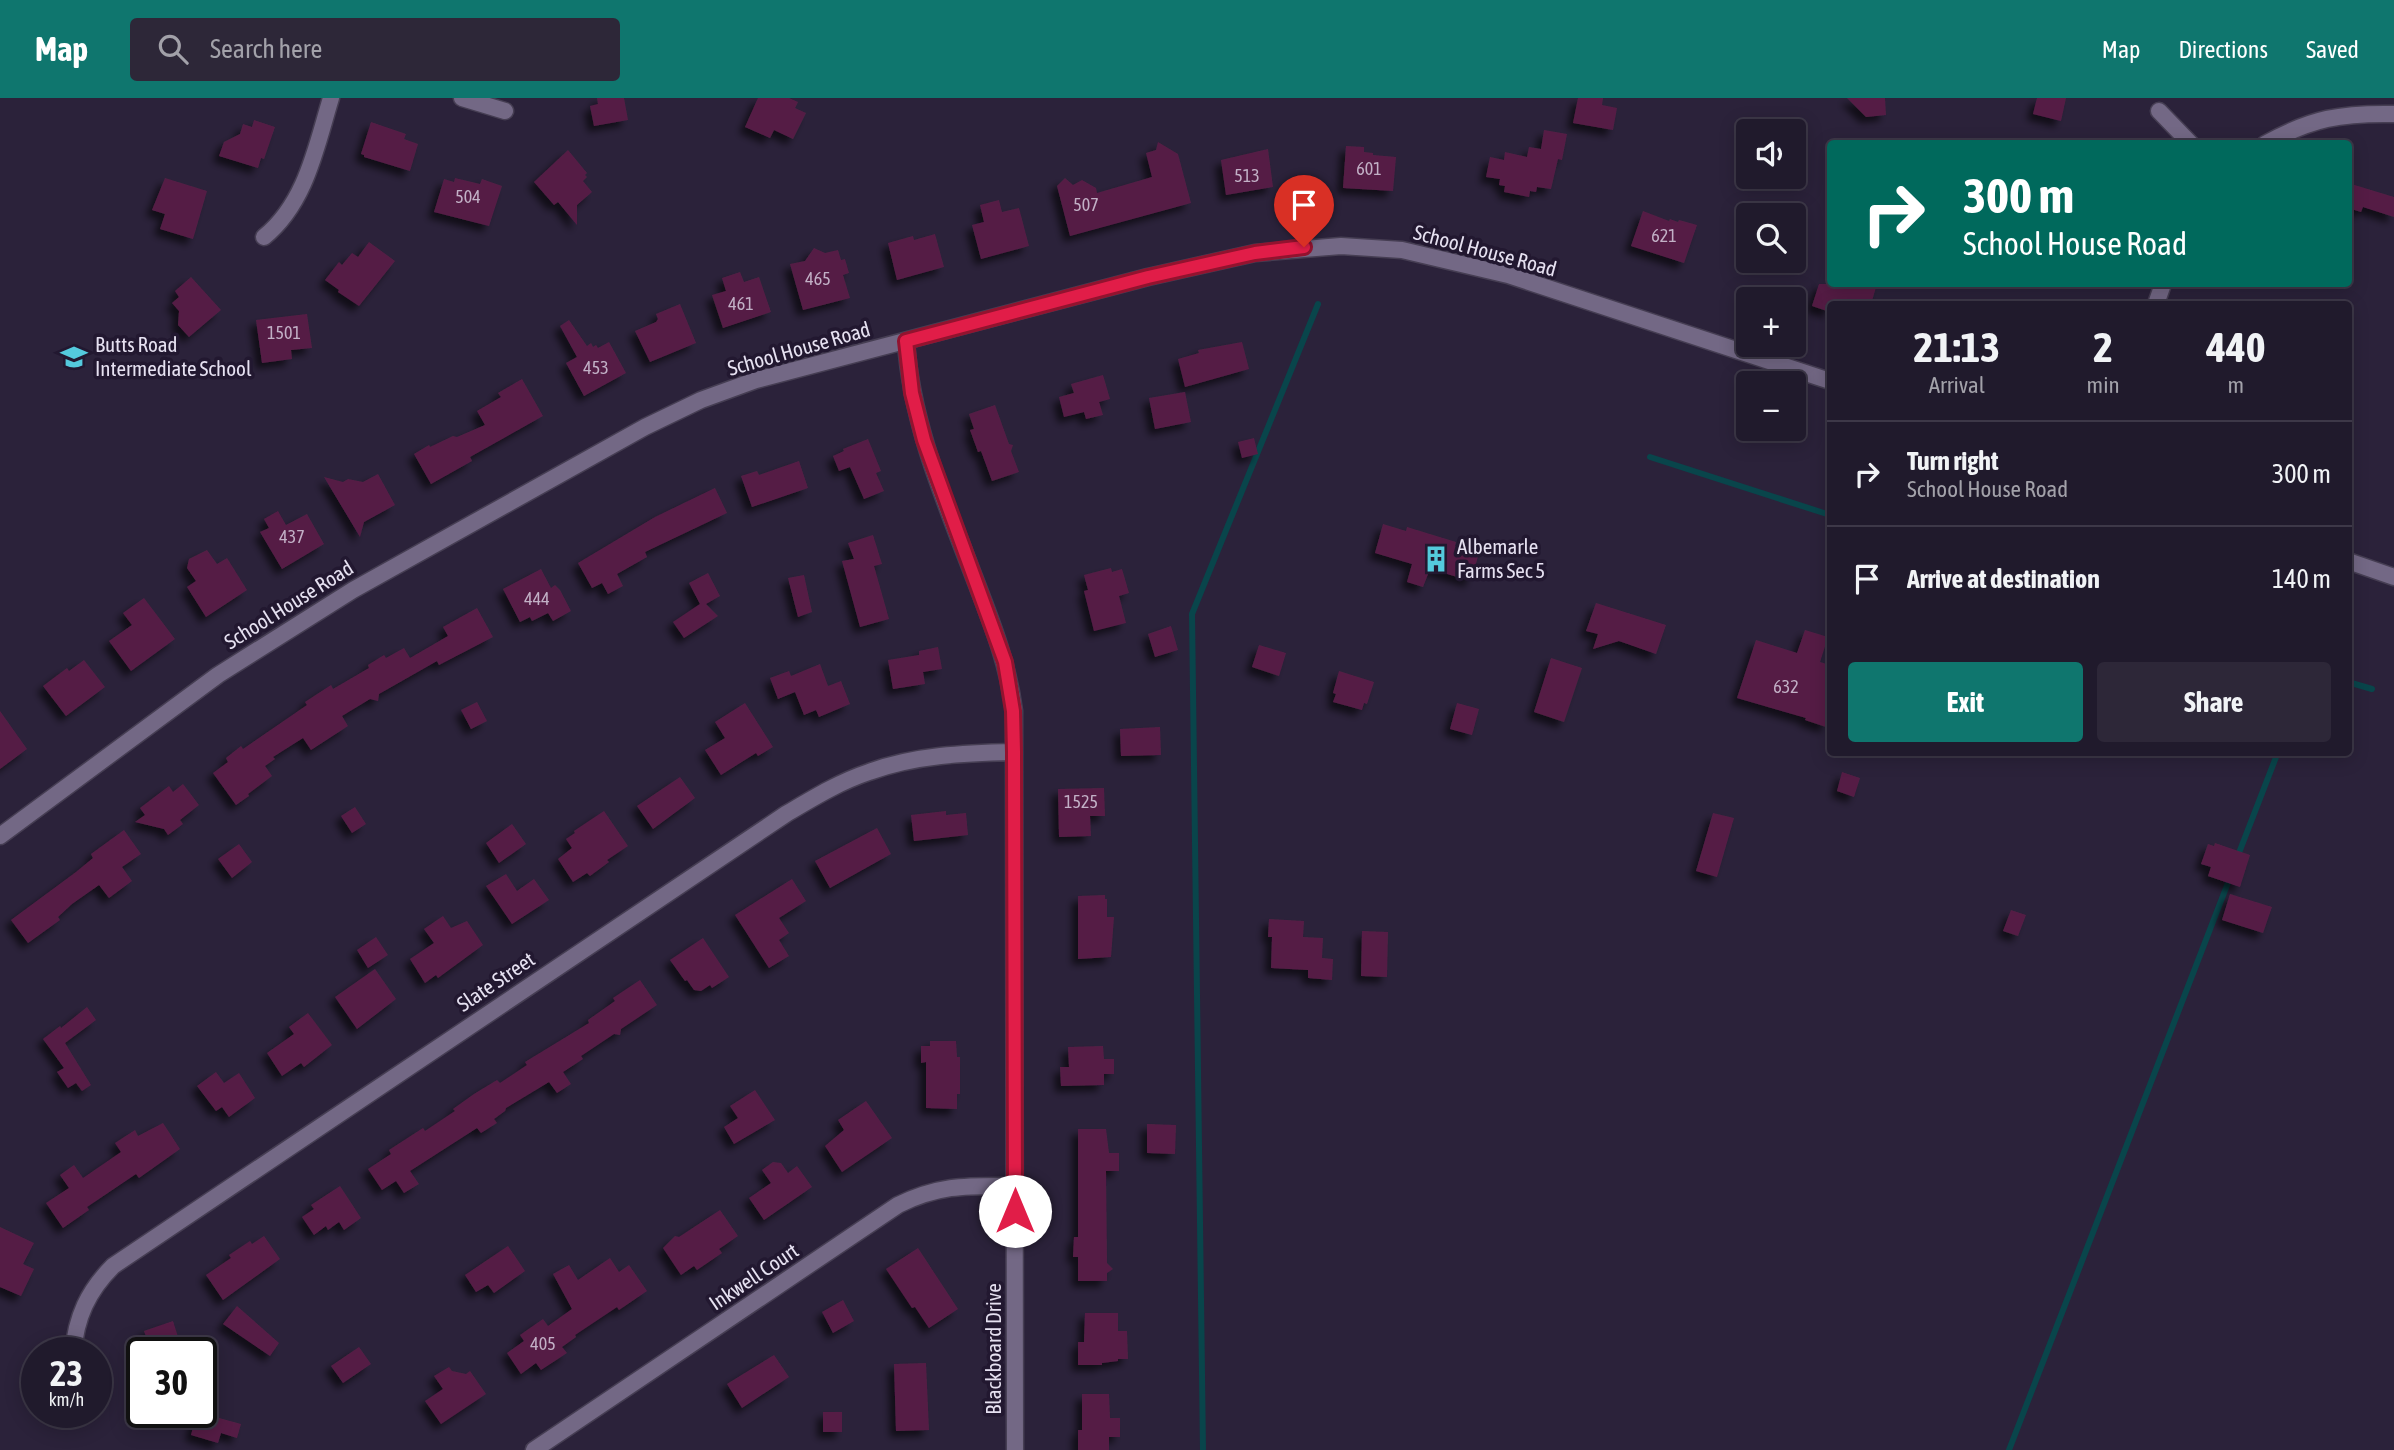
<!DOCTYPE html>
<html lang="en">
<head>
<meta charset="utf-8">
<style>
	:root { --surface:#201a2c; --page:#2d2738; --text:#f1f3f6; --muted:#a2a1a9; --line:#3d3848; --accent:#0f766e }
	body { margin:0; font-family:"Asap Condensed",sans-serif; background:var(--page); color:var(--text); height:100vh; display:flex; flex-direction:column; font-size:26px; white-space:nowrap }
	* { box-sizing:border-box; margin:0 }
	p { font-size:23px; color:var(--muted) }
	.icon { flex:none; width:38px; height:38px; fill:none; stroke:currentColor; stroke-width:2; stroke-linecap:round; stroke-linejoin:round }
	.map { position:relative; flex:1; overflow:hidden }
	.panel { position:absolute; left:1827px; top:203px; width:525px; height:455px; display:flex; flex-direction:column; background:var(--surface); border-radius:7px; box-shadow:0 4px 18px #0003,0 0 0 2px var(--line) }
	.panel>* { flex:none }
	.guide { position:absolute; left:1827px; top:42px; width:525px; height:147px; border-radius:7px; box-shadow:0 4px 18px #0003,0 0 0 2px var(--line); background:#00695c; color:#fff; overflow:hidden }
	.buttons { position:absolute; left:1736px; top:21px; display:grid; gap:14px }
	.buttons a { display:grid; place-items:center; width:70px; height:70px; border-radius:7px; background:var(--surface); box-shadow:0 4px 18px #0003,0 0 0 2px var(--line); font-size:35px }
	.speed { position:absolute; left:21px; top:1239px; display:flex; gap:14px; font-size:35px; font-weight:700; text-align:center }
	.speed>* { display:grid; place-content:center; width:91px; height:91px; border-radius:50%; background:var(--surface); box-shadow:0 4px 18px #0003,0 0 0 2px var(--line); line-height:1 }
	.speed small { font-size:18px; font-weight:400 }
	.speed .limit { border:4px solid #111; border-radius:10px; background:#fff; color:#111 }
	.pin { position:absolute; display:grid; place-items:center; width:60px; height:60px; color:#fff; margin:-72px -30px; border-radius:50% 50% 50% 0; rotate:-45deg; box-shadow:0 0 7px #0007 }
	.pin .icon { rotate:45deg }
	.me { position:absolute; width:77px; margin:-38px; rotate:0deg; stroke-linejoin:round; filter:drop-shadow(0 0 5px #0008) }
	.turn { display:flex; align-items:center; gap:24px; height:147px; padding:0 21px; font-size:32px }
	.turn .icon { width:91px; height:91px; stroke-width:2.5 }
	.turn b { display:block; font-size:49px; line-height:60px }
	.eta { display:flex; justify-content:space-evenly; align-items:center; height:119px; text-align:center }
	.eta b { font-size:42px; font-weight:700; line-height:49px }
	.button { display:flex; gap:14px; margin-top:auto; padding:14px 21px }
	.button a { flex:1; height:80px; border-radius:7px; background:var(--accent); color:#fff; font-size:28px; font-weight:700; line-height:80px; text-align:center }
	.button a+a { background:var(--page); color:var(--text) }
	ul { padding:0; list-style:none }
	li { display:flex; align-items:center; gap:21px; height:105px; padding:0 21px; border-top:2px solid var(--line) }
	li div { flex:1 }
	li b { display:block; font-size:26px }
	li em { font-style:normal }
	header { display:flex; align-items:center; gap:42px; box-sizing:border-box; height:98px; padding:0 35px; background:var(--accent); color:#fff }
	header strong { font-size:33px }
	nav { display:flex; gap:38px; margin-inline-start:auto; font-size:24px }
	.search { width:490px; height:63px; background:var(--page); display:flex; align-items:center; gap:18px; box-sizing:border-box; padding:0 24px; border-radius:7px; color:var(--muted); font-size:26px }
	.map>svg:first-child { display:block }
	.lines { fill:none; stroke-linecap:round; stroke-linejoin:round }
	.stream { stroke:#09454b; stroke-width:6 }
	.building { fill:#551f45; filter:url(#shadow) }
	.street-casing { stroke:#463e53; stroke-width:19 }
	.street { stroke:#736885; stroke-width:16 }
	.route-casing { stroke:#92132f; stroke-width:18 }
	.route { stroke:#e11d48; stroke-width:12 }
	.labels { text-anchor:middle; stroke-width:7; stroke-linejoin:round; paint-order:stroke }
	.number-label { font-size:18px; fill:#c2b0c6 }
	.street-label { font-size:21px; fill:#e6e1f1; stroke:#221830 }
	.poi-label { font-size:21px; fill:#e6e1f1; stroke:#221830; text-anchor:start }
</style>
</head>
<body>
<header>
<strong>Map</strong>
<div class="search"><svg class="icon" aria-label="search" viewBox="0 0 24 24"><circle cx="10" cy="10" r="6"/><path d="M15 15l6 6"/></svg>Search here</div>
<nav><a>Map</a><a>Directions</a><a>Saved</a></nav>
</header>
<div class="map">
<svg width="2394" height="1352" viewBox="0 0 2394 1352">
	<defs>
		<filter id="shadow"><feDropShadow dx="-6" dy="6" stdDeviation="3.5" flood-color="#0009"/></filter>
	</defs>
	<rect width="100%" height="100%" fill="#2b223a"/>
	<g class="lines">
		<!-- stream -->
		<path class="stream" d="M1650,359L1830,417
			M2348,584L2372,591
			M2237,760L2278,654
			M1203,1352L1192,516L1318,206
			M2009,1352L2231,777"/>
	</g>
	<!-- building -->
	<path class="building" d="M597,0H624L628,22L594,28L590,8L598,6Z
		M758,0H789L798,4L795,10L806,15L793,41L774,32L770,40L745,29Z
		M1578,0H1603L1602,7L1617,10L1613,32L1573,25Z
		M1847,0H1885L1886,17L1866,19Z
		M2037,0H2066L2061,23L2033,16Z
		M254,22L275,29L264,61L261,60L258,70L219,58L224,44L240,36L243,26L252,29Z
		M371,24L406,36L404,41L418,46L410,73L364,59V57L361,56Z
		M1544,32L1567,36L1562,62L1558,61L1551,91L1537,89L1536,94L1530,93L1529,99L1504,94L1505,88L1499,87L1500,81L1486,79L1490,59L1504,62L1505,54L1527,59L1529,49L1541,51Z
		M1158,44L1178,56L1191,105L1070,138L1057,88L1065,80L1073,87L1082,82L1096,90L1097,95L1152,79L1146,55L1156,52Z
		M1346,48L1364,49V54L1373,55V57L1396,59L1393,93L1343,90Z
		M1268,51L1273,89L1226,97L1221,62Z
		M568,52L587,75L585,77L587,79L583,83L592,94L577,107V127L558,104L554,107L534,84Z
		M165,80L207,93L193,141L160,131L165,116L152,112Z
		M455,80L480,86L482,81L502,88L489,128L434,114L444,81L454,84Z
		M2348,85L2394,99V119L2363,109L2361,114L2348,110Z
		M999,102L1002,114L1019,110L1029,148L981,161L972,127L984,124L980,107Z
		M1643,113L1669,123L1670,121L1678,124L1679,122L1697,127L1684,165L1631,148Z
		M935,136L944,169L897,182L888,145L913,138L914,142Z
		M369,144L395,163L359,208L338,194L339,192L325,182L339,164L342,167L352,155L358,159Z
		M814,150L825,155L838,152L841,162L845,161L849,175L843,177L850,200L803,212L790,166L805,163Z
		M740,174L744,184L759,179L771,214L723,230L712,197L726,193L722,180Z
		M191,179L221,212L189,239L178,227L179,213L172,205L179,199L175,193Z
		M1819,186H1877L1871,206H1830V214L1812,208Z
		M680,206L696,245L650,264L635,233L656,224L658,221L656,216Z
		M307,216L312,250L291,252L292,261L262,265L256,222Z
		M569,222L587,248L591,245L593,249L596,247L598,250L609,244L626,275L584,298L566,265L577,259L560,228Z
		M1242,244L1249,271L1185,289L1178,261L1199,255L1198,252Z
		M1103,277L1110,301L1099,304L1103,317L1086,321L1084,314L1064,319L1059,299L1074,295L1071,286Z
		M522,281L543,318L470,359L472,363L431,386L414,356L429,347L430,349L453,338L457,339L485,327L477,313L501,299L498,295Z
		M1185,294L1191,324L1155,331L1149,300Z
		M995,307L1009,346L1013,347L1011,353L1019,374L992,383L981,353L978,354L970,332L974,331L969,316Z
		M1254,340L1258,356L1242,360L1238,344Z
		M868,341L881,373L876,375L884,393L864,401L850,369L839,373L833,358L844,353L843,351Z
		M799,363L808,390L752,409L741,378L757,373L759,377Z
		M378,376L395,407L364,424L360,439L324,379L343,384L348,381L363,384Z
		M715,390L727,415L645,454L647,459L617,476L623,488L608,496L602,485L592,490L578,465L655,419Z
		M278,413L286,427L307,416L324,446L282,471L260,434L269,430L264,421Z
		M1383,426L1406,433L1407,429L1456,444L1455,448L1479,455L1471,483L1430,471L1423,489L1407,484L1412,466L1375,455Z
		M873,437L882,466L874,468L889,521L860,529L842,463L854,461L848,445Z
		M207,452L217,466L227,460L247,492L206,519L187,489L196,483L187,470L189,461Z
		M1111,470L1112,474L1122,471L1129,495L1119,498L1126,525L1094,533L1084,493L1088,492L1084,477Z
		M541,471L551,490L555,487L560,492L571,513L553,523L548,515L532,523L530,519L520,524L503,491Z
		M708,475L720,498L706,506L718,518L684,540L673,524L700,506L689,485Z
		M804,477L812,514L798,519L788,480Z
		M144,500L175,541L131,573L109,543L132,527L123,515Z
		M1596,505L1666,527L1656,556L1619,543L1593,551L1598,536L1586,533Z
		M477,510L493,539L439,567L437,563L379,596L378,603L370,601L342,618L348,628L311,652L303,640L273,659L275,661L265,668L272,678L248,696L249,698L236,707L213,675L228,664L226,660L241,648L243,651L307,607L305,604L331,587L333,591L369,570L368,567L384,557L386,560L404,550L410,560L448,538L443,529Z
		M1171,528L1178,552L1155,559L1148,536Z
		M1805,532L1828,539L1820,564L1830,567V616L1826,629L1805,622L1806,620L1737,600L1756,542L1797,555Z
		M1259,547L1286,555L1279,578L1252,569Z
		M938,549L942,571L923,574L925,586L893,591L888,562L919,557V553Z
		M1551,560L1582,570L1564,624L1534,614Z
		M84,562L105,589L66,618L43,588L67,570L69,573Z
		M820,566L828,588L841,583L850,606L819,619L816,612L804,617L795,594L778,601L770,580L789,573L791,578Z
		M1339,573L1374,584L1367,606L1364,605L1362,612L1333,604L1336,596L1333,595Z
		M477,604L487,623L471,631L461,612Z
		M745,605L773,649L758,658L756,655L721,677L705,652L725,640L715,624Z
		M1457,605L1479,611L1472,637L1450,631Z
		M0,613L27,651L0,671Z
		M1160,629L1161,657L1121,658L1120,631Z
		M1842,674L1860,680L1854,699L1837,693Z
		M680,679L695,700L653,731L637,708Z
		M183,686L199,707L180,722L183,726L168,737L164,731L135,724L145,717L140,710L169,688L173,694Z
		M1104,690L1105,718H1090L1091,738L1059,739L1058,691Z
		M355,709L366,726L352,735L341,718Z
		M604,713L628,748L607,762L609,764L590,778L587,775L573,784L558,761L572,750L566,741L575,735L574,733Z
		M946,713V717L966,715L968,737L914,743L911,717Z
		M1713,715L1734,720L1717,779L1696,773Z
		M512,726L526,746L499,765L486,745Z
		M877,730L891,756L830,790L815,763Z
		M124,732L141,756L122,769L132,783L109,800L99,787L72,806L58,819L60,822L28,845L11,822L76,774L93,760L91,756Z
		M2215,745L2250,757L2240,789L2208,778L2211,769L2201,766L2208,746L2214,748Z
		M239,746L252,764L232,780L218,761Z
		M506,776L517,793L534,781L549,802L512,826L486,788Z
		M792,781L806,803L779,820L789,835L779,842L789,858L769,870L735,817Z
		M2230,796L2272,809L2263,835L2222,822Z
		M1105,797V801H1107V819H1114L1111,859L1078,861V798Z
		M2011,812L2026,817L2018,838L2003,833Z
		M443,818L451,830L467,823L483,847L438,880L436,877L425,885L410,861L434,845L424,831Z
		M1269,821L1304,823L1303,839L1323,840L1322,860L1333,861L1332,882L1308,880V872L1271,870L1272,839H1268Z
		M1362,833L1388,834L1387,879L1361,878Z
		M376,839L388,857L368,870L357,852Z
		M703,840L729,879L712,890L710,887L701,893L694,892L687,882L685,883L670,862Z
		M375,871L396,901L357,931L335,899Z
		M640,882L657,907L621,931L620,937L614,936L581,958L583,961L563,974L571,986L557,995L549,984L506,1010L505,1013L494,1021L497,1025L481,1035L477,1030L410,1073L419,1086L404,1095L396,1083L382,1092L368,1071L391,1056L389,1052L423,1030L425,1033L455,1013L453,1011L474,996L497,982L500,985L527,967L525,964L589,925L588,922L615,903L613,900Z
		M87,909L96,922L65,945L91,987L82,993L76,985L68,990L57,974L64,970L43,941L60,928L61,930Z
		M308,915L332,947L304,969L301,965L282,978L267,955L294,936L289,929Z
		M930,943H956L957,959H960V996H957V1011L926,1010V964L921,965V948H930Z
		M1103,948L1104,961H1114V976H1104V987L1061,988L1060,969H1069L1068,949Z
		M216,974L224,985L239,975L255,1000L229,1019L222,1009L216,1013L197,988Z
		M755,992L775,1022L734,1046L724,1029L738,1020L730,1008Z
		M866,1003L892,1040L842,1074L825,1048L844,1032L838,1022Z
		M163,1025L180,1051L139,1080L136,1076L87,1109L89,1112L63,1130L46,1105L69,1090L60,1077L74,1067L83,1080L121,1054L115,1045L135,1032L138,1038Z
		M1147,1026L1176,1027L1175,1056L1147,1055Z
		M1078,1031H1106L1109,1055H1119V1073H1106L1107,1165L1113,1171L1107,1175V1183H1078V1159H1073L1074,1139H1078Z
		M773,1064L781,1065L788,1075L797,1068L812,1089L764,1122L749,1100L771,1085L762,1072Z
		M340,1088L361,1120L344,1132L339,1124L328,1132L326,1128L314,1137L302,1119L314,1111L311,1107Z
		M720,1112L738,1138L719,1151L722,1155L697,1172L694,1168L681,1177L663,1150L675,1138L679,1139Z
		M0,1129L34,1145L23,1166L34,1171L21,1198L0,1189Z
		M264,1138L280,1161L223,1202L206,1177L231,1160L229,1157L250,1143L252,1146Z
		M508,1148L525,1173L494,1195L488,1187L476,1194L465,1177Z
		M918,1150L958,1211L929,1230L915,1209L912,1210L886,1171Z
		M610,1160L619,1174L629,1167L647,1193L619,1212L617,1209L575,1237L576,1239L562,1249L567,1255L541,1272L536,1265L521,1276L507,1255L524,1243L520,1237L543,1221L548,1228L572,1211L553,1176L569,1167L578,1182Z
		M843,1202L854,1223L833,1235L822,1214Z
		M237,1208L279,1245L270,1258L223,1226Z
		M1085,1215H1118V1233H1127L1128,1261H1118V1263L1102,1265V1267H1078V1244H1084Z
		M173,1223L183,1255H152L144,1233Z
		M359,1249L371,1266L343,1285L331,1268Z
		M774,1257L789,1279L742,1310L727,1286Z
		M926,1265L929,1332L896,1333L894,1266Z
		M449,1269L452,1273L466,1276L470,1273L486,1296L441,1326L425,1303L443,1291L434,1278Z
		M1082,1296H1109L1110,1320H1120V1339H1109V1352H1078V1332H1082Z
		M197,1314L241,1326L237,1340L221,1335L218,1345L191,1337Z
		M823,1314H842V1334H823Z"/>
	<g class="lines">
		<!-- street casing -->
		<g class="street-casing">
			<path id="street" d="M462,0L505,13
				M2159,13L2191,46
				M2265,46C2312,20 2341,15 2394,16
				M264,139C306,105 316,49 331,0
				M2156,206L2163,186
				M906,243C911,325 945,403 974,479C991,523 1008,565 1014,613L1015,1352
				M2348,463L2394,479
				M0,738L218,577L353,492L645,329L701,302L756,282L1148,179L1255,155L1341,148L1402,152L1508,177L1830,283
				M73,1255C76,1219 88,1193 113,1168L786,716C813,700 839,684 869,674C915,657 965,655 1014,654
				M69,1321L70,1314
				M534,1352L898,1107C941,1086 968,1088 1015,1088"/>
		</g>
		<!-- street -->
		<use href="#street" class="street"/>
	</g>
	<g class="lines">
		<!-- route casing -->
		<g class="route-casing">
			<path id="route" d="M1015,1113L1014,654L1013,613L1005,564L924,342L912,295L906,243L1148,179L1255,155L1304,149"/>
		</g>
		<!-- route -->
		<use href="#route" class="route"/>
	</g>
	<!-- icons -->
	<defs>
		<g id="school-bare" transform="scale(2.1)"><path d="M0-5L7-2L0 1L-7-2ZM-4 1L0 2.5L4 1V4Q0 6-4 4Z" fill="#54cadd" stroke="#221830" stroke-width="2.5" paint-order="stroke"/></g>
		<g id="building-bare" transform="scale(2.1)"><path d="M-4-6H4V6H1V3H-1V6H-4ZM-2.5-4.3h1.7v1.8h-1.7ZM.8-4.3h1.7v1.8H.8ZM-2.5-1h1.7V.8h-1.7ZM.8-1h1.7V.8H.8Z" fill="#54cadd" stroke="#221830" stroke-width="2.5" paint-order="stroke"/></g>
	</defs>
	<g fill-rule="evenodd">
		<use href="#school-bare" x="74" y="259"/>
		<use href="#building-bare" x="1436" y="461"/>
	</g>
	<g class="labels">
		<!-- number labels -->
		<g class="number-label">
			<text x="1369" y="77">601</text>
			<text x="1247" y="84">513</text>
			<text x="468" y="105">504</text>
			<text x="1086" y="113">507</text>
			<text x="1664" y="144">621</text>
			<text x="818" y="187">465</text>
			<text x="741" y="212">461</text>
			<text x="284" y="241">1501</text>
			<text x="596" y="276">453</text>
			<text x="292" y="445">437</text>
			<text x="537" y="507">444</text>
			<text x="1786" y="595">632</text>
			<text x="1081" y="710">1525</text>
			<text x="543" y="1252">405</text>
		</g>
		<!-- street labels -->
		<g class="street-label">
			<text transform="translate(1485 153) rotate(15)" y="7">School House Road</text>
			<text transform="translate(799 251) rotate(-16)" y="7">School House Road</text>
			<text transform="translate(289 507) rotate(-32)" y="7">School House Road</text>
			<text transform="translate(496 884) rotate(-34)" y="7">Slate Street</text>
			<text transform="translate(754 1179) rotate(-34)" y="7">Inkwell Court</text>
			<text transform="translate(994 1251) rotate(-90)" y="7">Blackboard Drive</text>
		</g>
		<!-- poi labels -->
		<g class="poi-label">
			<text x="95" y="254">Butts Road<tspan x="95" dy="24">Intermediate School</tspan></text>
			<text x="1457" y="456">Albemarle<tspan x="1457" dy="24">Farms Sec 5</tspan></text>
		</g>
	</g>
</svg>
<div class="buttons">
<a><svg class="icon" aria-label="sound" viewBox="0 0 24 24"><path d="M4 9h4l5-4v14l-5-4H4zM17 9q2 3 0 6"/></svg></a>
<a><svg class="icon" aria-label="search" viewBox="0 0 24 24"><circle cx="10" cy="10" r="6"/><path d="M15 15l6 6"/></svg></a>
<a>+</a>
<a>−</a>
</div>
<div class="speed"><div>23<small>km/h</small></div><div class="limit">30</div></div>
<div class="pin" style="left:1304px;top:149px;background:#d93025"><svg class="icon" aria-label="arrive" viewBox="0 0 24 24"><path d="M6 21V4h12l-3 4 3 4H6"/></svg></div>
<svg class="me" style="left:1015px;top:1113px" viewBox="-20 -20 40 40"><circle r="19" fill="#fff"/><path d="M0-13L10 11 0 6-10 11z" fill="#e11d48"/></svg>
<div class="guide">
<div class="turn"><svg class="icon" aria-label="right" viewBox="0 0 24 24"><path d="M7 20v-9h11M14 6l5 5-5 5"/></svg><div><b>300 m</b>School House Road</div></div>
</div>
<section class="panel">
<div class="eta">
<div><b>21:13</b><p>Arrival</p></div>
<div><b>2</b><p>min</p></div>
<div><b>440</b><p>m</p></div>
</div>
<ul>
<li><svg class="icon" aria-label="right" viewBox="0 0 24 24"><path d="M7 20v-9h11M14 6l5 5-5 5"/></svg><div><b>Turn right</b><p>School House Road</p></div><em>300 m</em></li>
<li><svg class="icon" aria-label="arrive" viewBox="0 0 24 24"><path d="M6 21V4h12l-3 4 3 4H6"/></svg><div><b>Arrive at destination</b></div><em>140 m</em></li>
</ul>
<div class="button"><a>Exit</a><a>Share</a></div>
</section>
</div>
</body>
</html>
